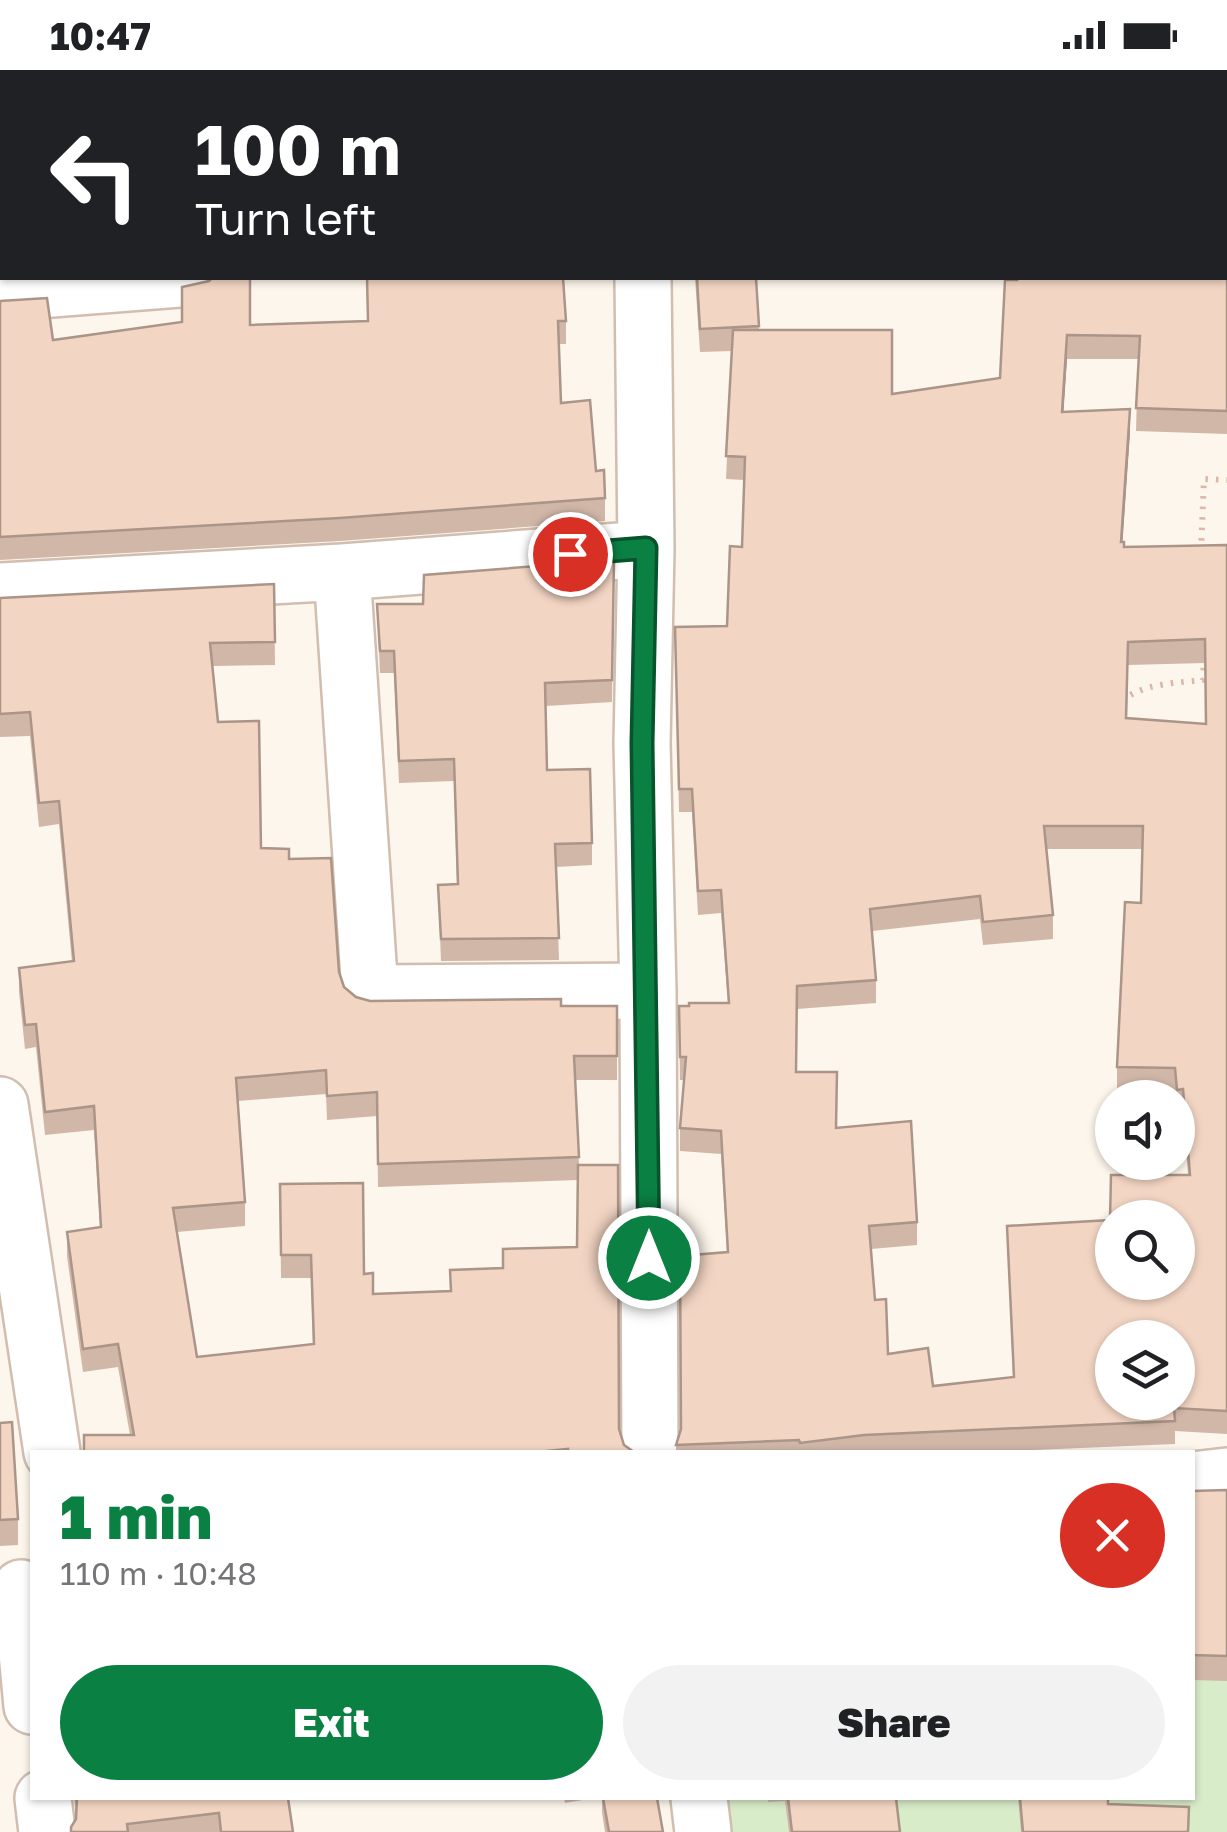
<!DOCTYPE html>
<html lang="en">
<head>
<meta charset="utf-8">
<style>
	:root { --surface:#fff; --page:#f2f2f2; --text:#202124; --muted:#757577; --accent:#0b8043 }
	body { margin:0; font-family:"Golos Text",sans-serif; background:var(--page); color:var(--text); height:100vh; display:flex; flex-direction:column; font-size:38px; white-space:nowrap }
	* { box-sizing:border-box; margin:0 }
	p { font-size:32px; color:var(--muted) }
	.icon { flex:none; width:55px; height:55px; fill:none; stroke:currentColor; stroke-width:2; stroke-linecap:round; stroke-linejoin:round }
	.map { position:relative; flex:1; overflow:hidden }
	.drawer { position:absolute; left:30px; top:1380px; width:1165px; height:350px; display:flex; flex-direction:column; background:var(--surface); border-radius:0px; box-shadow:0 2px 8px #0004 }
	.drawer>* { flex:none }
	.banner { position:absolute; left:0px; top:0px; width:1228px; height:210px; box-shadow:0 2px 8px #0004; background:#202124; color:#fff; overflow:hidden }
	.controls { position:absolute; left:1095px; top:1010px; display:grid; gap:20px }
	.controls a { display:grid; place-items:center; width:100px; height:100px; border-radius:50%; background:var(--surface); box-shadow:0 2px 8px #0004; font-size:50px }
	.pin { position:absolute; display:grid; place-items:center; width:85px; height:85px; color:#fff; margin:-42px; border:5px solid #fff; border-radius:50%; box-shadow:0 2px 10px #0007 }
	.me { position:absolute; width:110px; margin:-55px; rotate:0deg; stroke-linejoin:round; filter:drop-shadow(0 0 8px #0008) }
	.turn { display:flex; align-items:center; gap:35px; height:210px; padding:0 30px; font-size:45px }
	.turn .icon { width:130px; height:130px; stroke-width:2.5 }
	.turn b { display:block; font-size:70px; line-height:85px }
	.round { display:grid; place-items:center; flex:none; width:105px; height:105px; border-radius:52px; background:var(--page) }
	.headline { display:flex; align-items:center; justify-content:space-between; height:170px; padding:0 30px }
	h1 { font-size:60px; font-weight:800; line-height:75px; color:var(--accent) }
	.button { display:flex; gap:20px; margin-top:auto; padding:20px 30px }
	.button a { flex:1; height:115px; border-radius:60px; background:var(--accent); color:#fff; font-size:40px; font-weight:800; line-height:115px; text-align:center }
	.button a+a { background:var(--page); color:var(--text) }
	.status { display:flex; justify-content:space-between; align-items:center; height:70px; padding:0 50px; background:var(--surface); direction:ltr }
	.status svg { height:28px; fill:currentColor }
	.map>svg:first-child { display:block }
	.green { fill:#d8ecc9 }
	.lines { fill:none; stroke-linecap:round; stroke-linejoin:round }
	.minor-casing { stroke:#d1beb0; stroke-width:60 }
	.path { stroke:#d9b8a5; stroke-width:6; stroke-dasharray:2.5 8; stroke-linecap:butt }
	.minor { stroke:#fff; stroke-width:55 }
	.wall { fill:#d1b7a8; fill-rule:evenodd }
	.shaded-wall { fill:#aa9588 }
	.building { fill:#f3d5c3; stroke:#aa9588; stroke-width:2.5; fill-rule:evenodd }
	.route-casing { stroke:#07532c; stroke-width:25 }
	.route { stroke:#0b8043; stroke-width:18 }
</style>
</head>
<body>
<div class="status"><b>10:47</b><svg viewBox="0 0 49 12"><path d="M0 12V9h3v3zM5 12V6h3v6zM10 12V3h3v9zM15 12V0h3v12zM26 1h20v11H26zM47 4h2v5h-2z"/></svg></div>
<div class="map">
<svg width="1227" height="1762" viewBox="0 0 1227 1762">
	<rect width="100%" height="100%" fill="#fdf6ec"/>
	<!-- green -->
	<path class="green" d="M1227,1403V1762H703L699,1728H1192L1193,1408Z"/>
	<g class="lines">
		<!-- minor casing -->
		<g class="minor-casing">
			<path id="minor" d="M321,0V2
				M643,2V0
				M643,208L646,479L642,673L648,921L650,1382
				M0,223L192,208
				M342,502L370,923L648,921
				M0,521L342,502L646,479
				M0,1035L52,1382
				M1192,1410L1227,1406
				M21,1518L32,1636
				M43,1728L47,1762
				M699,1728L703,1762"/>
		</g>
		<!-- path -->
		<path class="path" d="M1201,481L1204,409L1227,410
			M1122,631C1143,613 1177,613 1203,610L1204,588"/>
		<!-- minor -->
		<use href="#minor" class="minor"/>
	</g>
	<!-- wall -->
	<path class="wall" d="M0,0L2,2V192H0Z
		M1227,0V364L1136,361L1138,289H1067L1063,342L1130,362L1122,472L1124,477L1227,475V1364L1175,1361V1374L987,1382H676V1375L727,1182L721,1084L680,1081V1058L684,1010H680L679,936L728,933L721,843L698,845L692,742H679L675,557L727,556L742,477L744,410L726,409L732,281L700,282L695,208H756L759,260L892,324L1000,308L1015,208H1225ZM1205,593L1206,654L1127,648L1128,595ZM1046,779H1142L1141,833L1117,997V1021H1175L1176,1028H1178V1043L1183,1042L1188,1105L1110,1150L1007,1156L1013,1307L933,1316L888,1284L875,1230L871,1179L917,1175V1152L837,1058L797,1002V939L876,933V910L872,861L980,849L983,875L1053,869V845Z
		M0,231L53,270L250,255L566,251V274H559L561,333L596,401L605,428V451L340,471L0,490Z
		M614,490L612,632L546,636L547,700L592,773V795L556,797L559,890L441,891L438,815L457,814L454,711L399,713L394,603H380L377,534H423Z
		M274,514L275,595L213,596L218,652L261,778L289,789L344,917L356,927L370,931L561,936H617V1010H575L579,1095L619,1359L624,1375L634,1382H84L130,1365L118,1297L83,1302L67,1186V1162L100,1157L94,1060L45,1065L36,977L25,979L19,922V898L72,892L59,754L39,757L30,666L0,667V528ZM326,1024L327,1050L377,1046L378,1117L577,1110V1177L503,1198L450,1221L373,1224L280,1114L281,1208H311L313,1274L197,1287L177,1162L245,1156V1132L238,1031Z
		M0,1353L18,1449V1475L0,1476Z
		M1227,1420V1611L1192,1610V1421Z
		M74,1728H288L293,1762H71L76,1745Z
		M564,1728H594L565,1733Z
		M602,1728H657L663,1762H605L602,1742Z
		M768,1728H896L900,1762H789L785,1731L768,1732Z
		M1018,1728H1108V1734L1189,1762H1021Z"/>
	<!-- shaded-wall -->
	<path class="shaded-wall" d="M1067,265V289L1062,365V342Z
		M1130,339V362L1121,495V472Z"/>
	<!-- building -->
	<path class="building" d="M0,0H299L302,2H2V169H0Z
		M343,0H560V2H340Z
		M726,0H1227V341L1136,338L1140,266L1067,265L1062,342L1130,339L1121,472H1124V477L1227,475V1341L1174,1338L1175,1351L864,1365L800,1373L799,1370L676,1375L681,1359L680,1186L728,1182L721,1061L680,1058L686,987H680L679,936H689V933H729L721,820L698,821L692,719H679L675,557L727,556L730,476L742,477L745,387L726,386L733,260H892V324L1000,308L1005,210H1017V208H1225V2H726ZM1205,569L1206,654L1126,648L1128,572ZM1044,756H1143L1141,833L1125,832L1117,997L1175,998L1177,1020L1183,1019L1190,1105H1111L1110,1150L1007,1156L1014,1307L933,1316L928,1278L888,1284L886,1229L875,1230L869,1156L917,1152L911,1051L836,1058L837,1002H796L797,916L876,910L870,839L980,826L983,852L1053,845ZM1112,1148H1178V1212H1112ZM1112,1268H1178V1332H1112Z
		M212,208H250V255L368,251L367,208H563L566,251H558L561,333L590,330L596,401L604,400L605,428L340,448L0,467V231L47,228L53,270L182,252V217L209,211Z
		M697,208H756L759,256L700,259Z
		M614,490L612,610L545,613L547,700L590,699L592,773L555,774L559,868L441,869L438,815L458,814L454,689L399,691L394,581H380L377,534H423L424,505Z
		M274,514L275,572L210,573L218,652L259,651L261,778L289,779V789L331,788L339,902L344,917L356,927L370,931L561,929V936H617V986H574L579,1087L378,1094L377,1022L327,1026L326,1000L236,1008L245,1132L173,1138L197,1287L314,1274L311,1185H281L280,1114L363,1113L364,1204L373,1203V1224L451,1221L450,1200L503,1198V1179L577,1177L578,1095H618L619,1359L624,1375L634,1382H568V1379L537,1382H84V1365H134L118,1274L83,1279L67,1162L101,1157L94,1036L45,1042L36,954L25,955L19,898L74,891L59,731L39,733L30,642L0,644V528Z
		M12,1352L18,1449L0,1450V1353Z
		M1227,1420V1586L1192,1585V1421Z
		M77,1728H288L293,1762H221L219,1743L127,1754L128,1762H71V1757L76,1749Z
		M603,1728H657L663,1762H609Z
		M788,1728H896L900,1762H792Z
		M1020,1728H1108V1734L1189,1737L1188,1762H1023Z"/>
	<g class="lines">
		<!-- route casing -->
		<g class="route-casing">
			<path id="route" d="M570,484L646,478L642,673L649,1188"/>
		</g>
		<!-- route -->
		<use href="#route" class="route"/>
	</g>
</svg>
<div class="controls">
<a><svg class="icon" aria-label="sound" viewBox="0 0 24 24"><path d="M4 9h4l5-4v14l-5-4H4zM17 9q2 3 0 6"/></svg></a>
<a><svg class="icon" aria-label="search" viewBox="0 0 24 24"><circle cx="10" cy="10" r="6"/><path d="M15 15l6 6"/></svg></a>
<a><svg class="icon" aria-label="layers" viewBox="0 0 24 24"><path d="M12 4l9 5-9 5-9-5zM3 14l9 5 9-5"/></svg></a>
</div>
<div class="pin" style="left:570px;top:484px;background:#d93025"><svg class="icon" aria-label="arrive" viewBox="0 0 24 24"><path d="M6 21V4h12l-3 4 3 4H6"/></svg></div>
<svg class="me" style="left:649px;top:1188px" viewBox="-20 -20 40 40"><circle r="17" fill="#0b8043" stroke="#fff" stroke-width="3"/><path d="M0-11L8 9 0 5-8 9z" fill="#fff"/></svg>
<div class="banner">
<div class="turn"><svg class="icon" aria-label="left" viewBox="0 0 24 24"><path d="M17 20v-9H6M10 6l-5 5 5 5"/></svg><div><b>100 m</b>Turn left</div></div>
</div>
<section class="drawer">
<div class="headline"><div><h1>1 min</h1><p>110 m · 10:48</p></div><a class="round" style="background:#d93025;color:#fff"><svg class="icon" aria-label="close" viewBox="0 0 24 24"><path d="M6 6l12 12M18 6L6 18"/></svg></a></div>
<div class="button"><a>Exit</a><a>Share</a></div>
</section>
</div>
</body>
</html>
